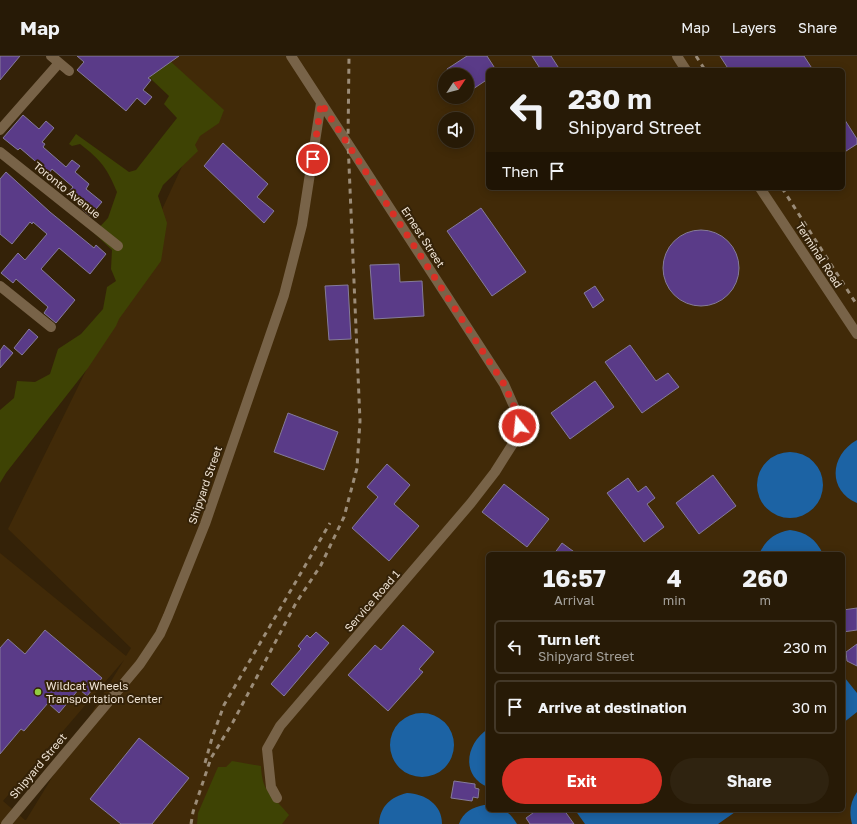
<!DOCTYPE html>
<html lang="en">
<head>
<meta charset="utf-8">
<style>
	:root { --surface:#271a06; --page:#2f2310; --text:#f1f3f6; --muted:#a4a19b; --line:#433828; --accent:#d93025 }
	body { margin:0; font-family:"Golos Text",sans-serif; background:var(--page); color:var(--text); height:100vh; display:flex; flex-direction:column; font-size:15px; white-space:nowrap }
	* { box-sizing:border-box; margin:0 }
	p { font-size:13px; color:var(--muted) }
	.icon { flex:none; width:22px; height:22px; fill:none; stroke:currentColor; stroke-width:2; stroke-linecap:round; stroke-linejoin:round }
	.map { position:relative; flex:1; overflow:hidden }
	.sheet { position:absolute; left:486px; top:496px; width:359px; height:260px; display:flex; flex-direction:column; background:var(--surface); border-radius:6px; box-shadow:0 2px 10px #0003,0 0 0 1px var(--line) }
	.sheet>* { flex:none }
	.hud { position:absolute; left:486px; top:12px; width:359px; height:122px; border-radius:6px; box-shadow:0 2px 10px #0003,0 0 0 1px var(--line); background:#271a06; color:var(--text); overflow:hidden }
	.needle { width:26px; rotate:54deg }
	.tools { position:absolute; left:438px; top:12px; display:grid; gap:8px }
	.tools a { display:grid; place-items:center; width:36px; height:36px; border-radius:50%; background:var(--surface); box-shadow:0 2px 10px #0003,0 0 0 1px var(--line); font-size:20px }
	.pin { position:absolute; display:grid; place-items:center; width:34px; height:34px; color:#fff; margin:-17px; border:2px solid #fff; border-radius:50%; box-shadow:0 1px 4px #0007 }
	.me { position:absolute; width:44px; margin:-22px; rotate:344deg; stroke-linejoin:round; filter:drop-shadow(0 0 3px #0008) }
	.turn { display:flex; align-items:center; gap:14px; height:84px; padding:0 16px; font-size:18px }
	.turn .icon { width:52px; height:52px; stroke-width:2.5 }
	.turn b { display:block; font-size:28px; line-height:34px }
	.then { display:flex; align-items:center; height:38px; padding:0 16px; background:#0003; gap:8px; font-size:15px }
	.eta { display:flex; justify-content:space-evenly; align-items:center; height:68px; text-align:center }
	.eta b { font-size:24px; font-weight:700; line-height:28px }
	.button { display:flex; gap:8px; margin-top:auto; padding:8px 16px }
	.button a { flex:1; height:46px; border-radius:24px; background:var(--accent); color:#fff; font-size:16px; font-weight:700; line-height:46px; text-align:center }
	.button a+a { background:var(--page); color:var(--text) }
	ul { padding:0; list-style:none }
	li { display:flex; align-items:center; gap:12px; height:54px; margin:0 8px 6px; padding:0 8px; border:2px solid var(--line); border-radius:6px }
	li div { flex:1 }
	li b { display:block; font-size:15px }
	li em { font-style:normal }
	header { display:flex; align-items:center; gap:24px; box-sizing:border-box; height:56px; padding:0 20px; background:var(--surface); border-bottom:1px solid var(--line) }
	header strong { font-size:19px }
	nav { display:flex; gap:22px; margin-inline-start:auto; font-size:14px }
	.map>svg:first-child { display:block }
	.built { fill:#412a08; fill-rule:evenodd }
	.green { fill:#3e4304 }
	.water { fill:#1c63a4 }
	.building { fill:#5a3b88; stroke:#857b9a }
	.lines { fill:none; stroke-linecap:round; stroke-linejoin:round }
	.minor { stroke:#786348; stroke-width:10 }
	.rail { stroke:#9b8c78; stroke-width:3; stroke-dasharray:5 5; stroke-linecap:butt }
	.route { stroke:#d93025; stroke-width:7; stroke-dasharray:0 12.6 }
	.poi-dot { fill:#91cd3f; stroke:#342208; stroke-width:1.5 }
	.labels { text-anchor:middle; stroke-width:4; stroke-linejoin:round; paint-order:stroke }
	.street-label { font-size:11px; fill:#f0e4d5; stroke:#342208 }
	.poi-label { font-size:11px; fill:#f0e4d5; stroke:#342208; text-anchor:start }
</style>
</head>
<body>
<header>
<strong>Map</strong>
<nav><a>Map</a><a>Layers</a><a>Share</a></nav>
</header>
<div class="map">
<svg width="857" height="768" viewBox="0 0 857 768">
	<rect width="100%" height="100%" fill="#342208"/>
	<!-- built -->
	<path class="built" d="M141,0H857V768H0V497L126,600L131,592L8,473L107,272L204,63ZM488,14H843V132H488ZM445,19H467V41H445ZM445,63H467V85H445ZM488,498H843V754H488ZM124,604L26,764H25L3,745Z"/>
	<!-- green -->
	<path class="green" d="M139,4H169L224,54L219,67L200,80L195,89L198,95L163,129L158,140L167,167L161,205L119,263L116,270L88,312L6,417L0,427V354L14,342L17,325L35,326L50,318L58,293L81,278L103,253L107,231L116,225L111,213L112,194L94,177L108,162L117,136C107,112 101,104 80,88L72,90L69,88L76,78L129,116L136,114L177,62L164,48L169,40L151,23Z
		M232,705L261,710C262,738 273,739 289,759L282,768H197L198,757L218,711H226Z"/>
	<!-- water -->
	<path class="water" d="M857,384V447C827,434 830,399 857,384Z
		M757 429a33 33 0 1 1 66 0a33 33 0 1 1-66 0Z
		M790,474C806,476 816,483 823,498H759C766,484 774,477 790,474Z
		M845,622L857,637V656L843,667V624Z
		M390 689a32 32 0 1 1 64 0a32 32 0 1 1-64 0Z
		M488,673V731C460,720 466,687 488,673Z
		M857,736V768H852C849,756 850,746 857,736Z
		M407,737C425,738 442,748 442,768H379C380,750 391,741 407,737Z
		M484,749H488V754C504,754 508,753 517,768H459C463,756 473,751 484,749Z
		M575,754H738L718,768H585Z"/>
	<!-- building -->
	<path class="building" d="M0,0H20L0,24Z
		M77,0H179L148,22L151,24L143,34L152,41L145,49L137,42L126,55L77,14L84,6Z
		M467,0H487L496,14H488V23L467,37V19H450L447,13Z
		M532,0H551L560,14H541Z
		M720,0H804L813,14H729Z
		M23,59L39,73L46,65L54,72L42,86L45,88L43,91L66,111L72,104L80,110L75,116L89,128L86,133L102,146L90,160L81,152L84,148L69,136L73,131L52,113L49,117L20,92L18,94L3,82Z
		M843,61L857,83V88L843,97Z
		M223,87L268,128L257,141L274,155L264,167L204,110Z
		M6,116L50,156L94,192L96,189L106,198L90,218L59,192L41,213L75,244L56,267L44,257L48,251L16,223L13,227L1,217L18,197L25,204L47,178L33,166L32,168L30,166L12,188L0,178V123Z
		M481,152L526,216L492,240L447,175Z
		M663 212a38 38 0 1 1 76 0a38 38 0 1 1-76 0Z
		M399,208L400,226L422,225L424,260L374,263L370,209Z
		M348,229L351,283L329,284L325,230Z
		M595,230L604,244L593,252L584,237Z
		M29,273L38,281L22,299L14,292Z
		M4,289L13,297L0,312V295Z
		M630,289L656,325L668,317L679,331L642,357L605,306Z
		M595,325L614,351L570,383L551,357Z
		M288,357L338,376L324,414L274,396Z
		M387,408L410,429L394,448L419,470L389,505L352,472L378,441L367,431Z
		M713,419L736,450L699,478L676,447Z
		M628,422L638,436L646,430L655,442L647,448L664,471L644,486L607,437Z
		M504,428L549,463L527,491L482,456Z
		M562,487L577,498H554Z
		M857,552V574L843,576V554Z
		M403,569L434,596L419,613L423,616L388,655L348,619L375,589L381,594Z
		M45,574L102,622L87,640L79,633L59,657L48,647L24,675L21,673L0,698V592L8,583L25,598Z
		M316,576L329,587L284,640L271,628L301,593L298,590L307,579L310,582Z
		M857,588V610L847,605L846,596Z
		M139,682L189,722L152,768H121L90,743Z
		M454,725L475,728V732L479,733L478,742L473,741L472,745L451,742Z
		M537,754H564L574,768H530L526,762Z"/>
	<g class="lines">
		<!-- minor -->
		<path class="minor" d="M51,0L69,15
			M677,0L686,14
			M0,74L59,7
			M0,96L118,190
			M760,132L857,278
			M0,230L51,271
			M277,742L271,731L267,693L280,670L471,447L495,416L519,378L516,355L504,328L291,0
			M6,768L140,608L160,578L168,560L205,468L284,239L302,169L321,47"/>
		<!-- rail -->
		<path class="rail" d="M696,0L705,14
			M782,132L857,249
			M205,707L212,682L224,649L330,467
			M191,768L193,756L211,702L233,666L296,547L321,509L344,461L357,412L360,365L348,86L349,0"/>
	</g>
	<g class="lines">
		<!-- route -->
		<path class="route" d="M313,103L321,47L504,328L516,355L519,370"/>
	</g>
	<!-- markers -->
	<circle class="poi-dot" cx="38" cy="636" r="4"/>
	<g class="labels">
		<!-- street labels -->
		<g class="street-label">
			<text transform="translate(67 134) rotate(39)" y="4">Toronto Avenue</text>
			<text transform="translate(423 181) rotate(57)" y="4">Ernest Street</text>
			<text transform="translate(819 199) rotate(57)" y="4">Terminal Road</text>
			<text transform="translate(205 429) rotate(-71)" y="4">Shipyard Street</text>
			<text transform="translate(372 545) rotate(-49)" y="4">Service Road 1</text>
			<text transform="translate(38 710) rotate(-50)" y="4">Shipyard Street</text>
		</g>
		<!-- poi labels -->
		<g class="poi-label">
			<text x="46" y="634">Wildcat Wheels<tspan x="46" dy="13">Transportation Center</tspan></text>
		</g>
	</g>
</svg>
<div class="tools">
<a><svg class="needle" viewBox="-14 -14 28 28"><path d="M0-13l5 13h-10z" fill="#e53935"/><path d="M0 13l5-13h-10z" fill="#a4a19b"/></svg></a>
<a><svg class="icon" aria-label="sound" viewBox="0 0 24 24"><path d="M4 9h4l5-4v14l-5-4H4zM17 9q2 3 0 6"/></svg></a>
</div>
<div class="pin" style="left:313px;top:103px;background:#d93025"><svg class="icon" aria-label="arrive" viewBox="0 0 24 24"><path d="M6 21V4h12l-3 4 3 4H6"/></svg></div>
<svg class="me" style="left:519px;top:370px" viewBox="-20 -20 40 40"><circle r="17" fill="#d93025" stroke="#fff" stroke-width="3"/><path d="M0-11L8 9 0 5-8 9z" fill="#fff"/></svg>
<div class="hud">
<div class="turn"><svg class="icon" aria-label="left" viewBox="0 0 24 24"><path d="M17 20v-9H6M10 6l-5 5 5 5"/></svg><div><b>230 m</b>Shipyard Street</div></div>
<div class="then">Then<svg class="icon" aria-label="arrive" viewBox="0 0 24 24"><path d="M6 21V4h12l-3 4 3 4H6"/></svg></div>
</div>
<section class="sheet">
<div class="eta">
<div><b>16:57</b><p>Arrival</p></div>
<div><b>4</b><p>min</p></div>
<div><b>260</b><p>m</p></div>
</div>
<ul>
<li><svg class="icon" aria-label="left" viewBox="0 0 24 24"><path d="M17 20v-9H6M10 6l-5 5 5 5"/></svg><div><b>Turn left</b><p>Shipyard Street</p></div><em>230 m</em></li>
<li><svg class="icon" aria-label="arrive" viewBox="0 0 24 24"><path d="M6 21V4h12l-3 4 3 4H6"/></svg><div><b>Arrive at destination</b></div><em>30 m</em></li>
</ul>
<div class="button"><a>Exit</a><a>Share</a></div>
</section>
</div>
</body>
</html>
